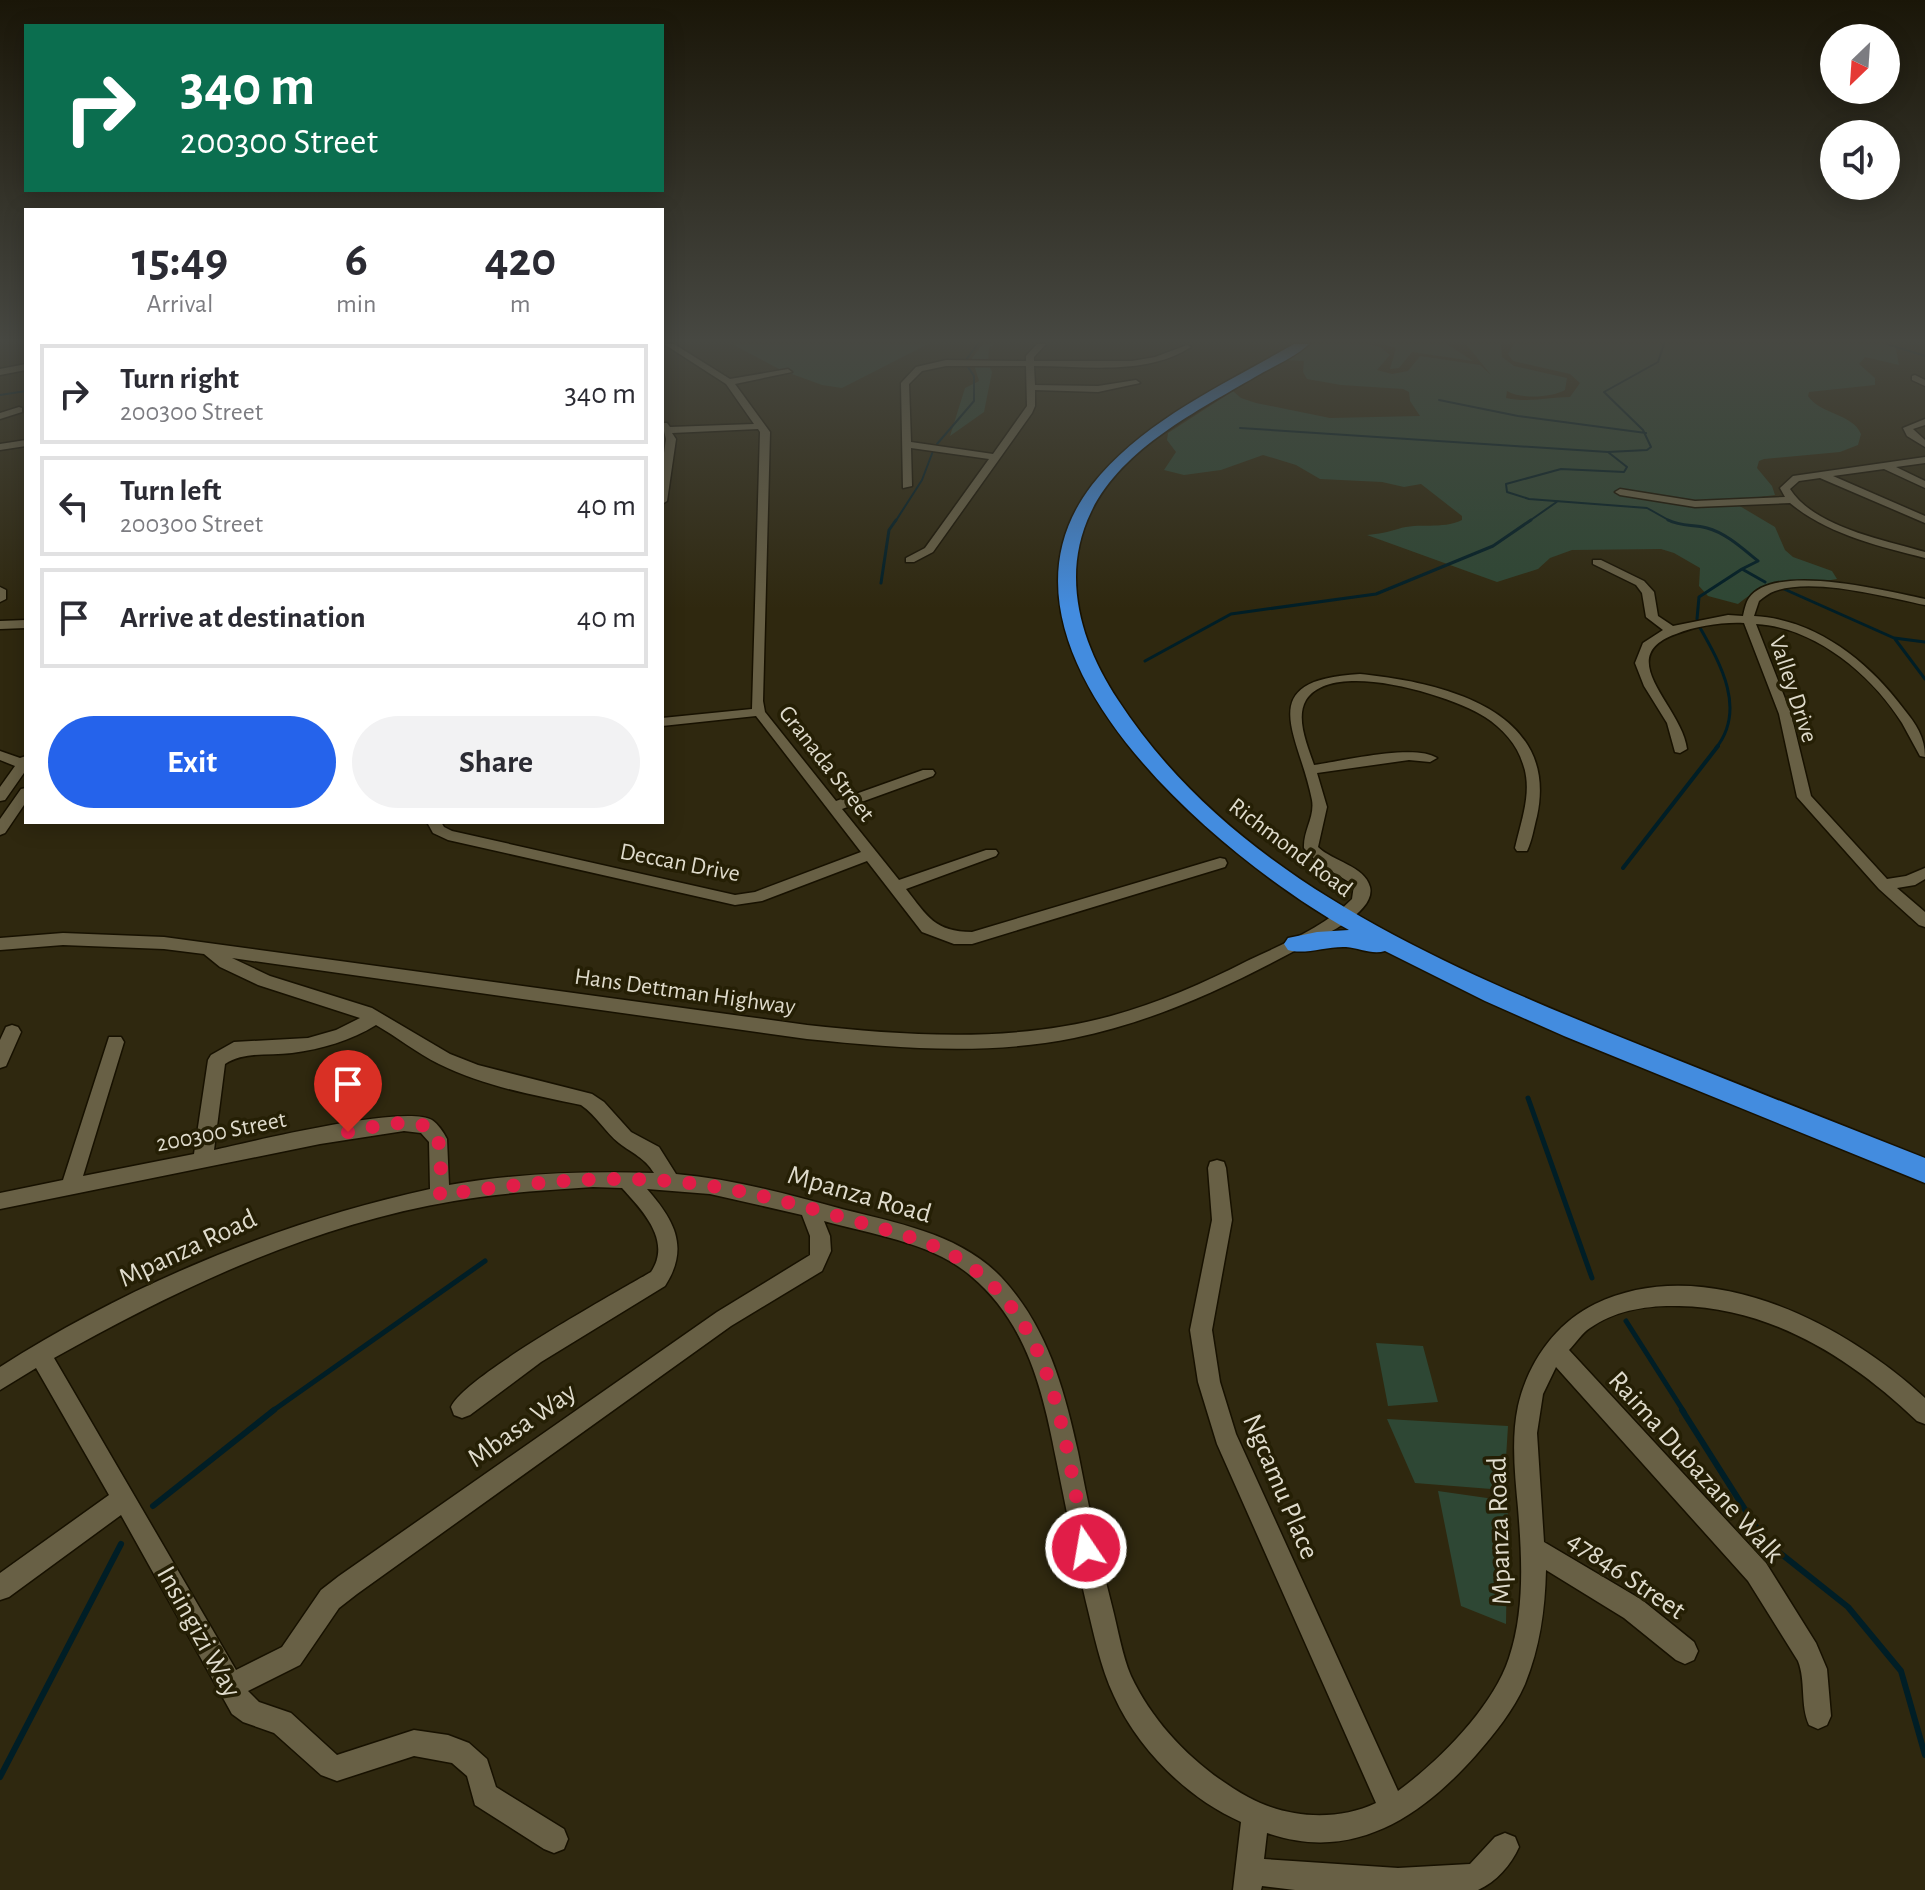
<!DOCTYPE html>
<html lang="en">
<head>
<meta charset="utf-8">
<style>
	:root { --surface:#fff; --page:#f2f2f3; --text:#2b2b33; --muted:#7c7c81; --line:#e1e1e2; --accent:#2563eb }
	body { margin:0; font-family:"Alegreya Sans",sans-serif; background:var(--page); color:var(--text); height:100vh; display:flex; flex-direction:column; font-size:30px; white-space:nowrap }
	* { box-sizing:border-box; margin:0 }
	p { font-size:26px; color:var(--muted) }
	.icon { flex:none; width:44px; height:44px; fill:none; stroke:currentColor; stroke-width:2; stroke-linecap:round; stroke-linejoin:round }
	.map { position:relative; flex:1; overflow:hidden }
	.sheet { position:absolute; left:24px; top:208px; width:640px; height:616px; display:flex; flex-direction:column; background:var(--surface); border-radius:0px; box-shadow:0 4px 20px #0003 }
	.sheet>* { flex:none }
	.banner { position:absolute; left:24px; top:24px; width:640px; height:168px; border-radius:0px; box-shadow:0 4px 20px #0003; background:#0b6e4f; color:#fff; overflow:hidden }
	.needle { width:52px; rotate:205deg }
	.tools { position:absolute; left:1820px; top:24px; display:grid; gap:16px }
	.tools a { display:grid; place-items:center; width:80px; height:80px; border-radius:50%; background:var(--surface); box-shadow:0 4px 20px #0003; font-size:40px }
	.pin { position:absolute; display:grid; place-items:center; width:68px; height:68px; color:#fff; margin:-82px -34px; border-radius:50% 50% 50% 0; rotate:-45deg; box-shadow:0 0 8px #0007 }
	.pin .icon { rotate:45deg }
	.me { position:absolute; width:88px; margin:-44px; rotate:348deg; stroke-linejoin:round; filter:drop-shadow(0 0 6px #0008) }
	.turn { display:flex; align-items:center; gap:28px; height:168px; padding:0 24px; font-size:36px }
	.turn .icon { width:104px; height:104px; stroke-width:2.5 }
	.turn b { display:block; font-size:56px; line-height:68px }
	.eta { display:flex; justify-content:space-evenly; align-items:center; height:136px; text-align:center }
	.eta b { font-size:48px; font-weight:700; line-height:56px }
	.action { display:flex; gap:16px; margin-top:auto; padding:16px 24px }
	.action a { flex:1; height:92px; border-radius:48px; background:var(--accent); color:#fff; font-size:32px; font-weight:700; line-height:92px; text-align:center }
	.action a+a { background:var(--page); color:var(--text) }
	ul { padding:0; list-style:none }
	li { display:flex; align-items:center; gap:24px; height:100px; margin:0 16px 12px; padding:0 8px; border:4px solid var(--line); border-radius:0px }
	li div { flex:1 }
	li b { display:block; font-size:30px }
	li em { font-style:normal }
	.map>svg:first-child { display:block }
	.green { fill:#2e4734 }
	.lines { fill:none; stroke-linecap:round; stroke-linejoin:round }
	.stream-far4 { stroke:#001e26; stroke-width:2 }
	.stream-far3 { stroke:#001e26; stroke-width:3 }
	.stream-far2 { stroke:#001e26; stroke-width:4 }
	.stream-far1 { stroke:#001e26; stroke-width:5 }
	.stream { stroke:#001e26; stroke-width:6 }
	.minor-casing { stroke:#171100; stroke-width:3 }
	.highway-casing { stroke:#171100; stroke-width:3 }
	.minor { fill:#686045; fill-rule:evenodd }
	.highway { fill:#438cdf; fill-rule:evenodd }
	.route { stroke:#e11d48; stroke-width:14; stroke-dasharray:0 25.2 }
	.labels { text-anchor:middle; stroke-width:7; stroke-linejoin:round; paint-order:stroke }
	.street-label { font-size:24px; fill:#dfdbcc; stroke:#251f05 }
	.near-street-label { font-size:28px; fill:#dfdbcc; stroke:#251f05 }
</style>
</head>
<body>
<div class="map">
<svg width="1925" height="1890" viewBox="0 0 1925 1890">
	<rect width="100%" height="100%" fill="#2f280f"/>
	<!-- green -->
	<path class="green" d="M732,344H928L842,388L822,385L781,370Z
		M983,344H995L989,348L988,364L992,372L984,412L950,436L965,388L979,381L972,358Z
		M1310,344H1369L1380,347L1390,355L1377,370L1392,374L1408,371L1420,356L1480,365L1491,375L1466,344H1501L1502,357L1514,366L1567,378L1565,390C1551,398 1520,399 1507,391L1506,398C1530,403 1548,397 1570,397L1580,383L1570,374L1513,361L1508,354L1514,344H1895L1899,365L1865,357L1859,364L1875,378V385L1809,392L1808,396C1821,415 1852,413 1861,434L1858,445L1840,452L1764,459L1759,461L1757,468L1772,486L1775,495L1737,500L1738,505L1775,527L1785,550L1793,557L1832,571L1837,579C1794,587 1777,572 1738,604L1708,596L1699,586L1700,568L1674,553L1661,549L1572,550L1550,558L1538,569L1497,582L1367,535C1379,534 1388,532 1398,529C1419,522 1441,530 1462,520V516L1421,484L1404,487L1382,482L1320,479L1296,465L1263,455L1221,470L1184,475L1164,470L1176,452L1167,440L1168,433L1233,391L1241,398L1256,403L1330,418L1420,416L1410,401L1409,392L1403,389L1341,385L1307,379L1303,372L1304,361L1284,360Z
		M1384,344H1447L1473,361L1412,352L1399,368L1390,369L1396,348Z
		M1376,1343L1423,1346L1438,1402L1388,1406Z
		M1387,1419L1508,1426L1504,1490L1415,1483Z
		M1438,1491L1508,1501L1506,1624L1461,1606Z"/>
	<g class="lines">
		<!-- stream-far4 -->
		<path class="stream-far4" d="M1664,344L1658,362L1604,392L1643,430L1651,447L1647,450L1608,452L1627,467L1624,472L1561,469L1506,484L1507,492L1529,499L1647,508L1672,522
			M1887,344L1925,356
			M965,361L978,344
			M0,395L26,391
			M1439,400L1518,416L1646,433
			M1240,428L1608,452
			M937,444L974,401V376L966,364
			M895,522L922,480L933,451
			M1528,522L1558,501"/>
		<!-- stream-far3 -->
		<path class="stream-far3" d="M1668,520C1682,527 1693,524 1707,528C1726,533 1743,549 1758,561L1742,569L1765,582
			M881,583L889,530L896,520
			M1784,589L1894,638L1925,642
			M1697,619L1699,597L1742,569
			M1699,626C1720,663 1747,709 1716,748
			M1895,639L1925,679
			M1145,661L1231,614L1376,594L1493,546L1531,520"/>
		<!-- stream-far2 -->
		<path class="stream-far2" d="M1623,868L1718,746"/>
		<!-- stream-far1 -->
		<path class="stream-far1" d="M1528,1098L1592,1278
			M1626,1321L1684,1412
			M271,1412L485,1261"/>
		<!-- stream -->
		<path class="stream" d="M1682,1410L1765,1541L1848,1607L1901,1671L1925,1755
			M153,1506L274,1410
			M0,1777L121,1544"/>
		<!-- minor casing -->
		<g class="minor-casing">
			<path id="minor" d="M664,344H674L730,379L788,369L792,372L735,384L770,432L763,701L765,712L836,801L923,770H933L935,773L933,776L842,809L899,880L986,850H996L998,853L996,856L906,889C927,916 935,932 972,932L1220,858L1225,859L1227,863L1225,867L972,944H954L922,932L867,861L762,901L735,905L448,840L433,833L427,822H441L444,827L452,831L735,895L755,892L861,852L756,716L662,726V718L752,709L760,432L758,429L672,433L676,439L667,501L662,504V467L666,439L662,423H667L670,427L754,424L726,384Z
				M1037,344H1046L1034,357V361H1132L1155,357L1187,345L1191,347C1146,376 1085,366 1034,366L1035,385L1098,386L1136,380L1140,383L1098,392L1035,390V406L1032,413L933,552L914,562H906V558L925,548L989,459L911,448L912,486L903,488L901,383L916,367L946,360L1026,361V356ZM946,366H1026L1027,406L993,454L911,442L909,384L922,371Z
				M26,364V370L0,375V369Z
				M1915,375L1925,380V386L1912,380V376Z
				M19,407L22,408V412L0,419V413Z
				M1925,419V425L1913,429L1925,440V447L1907,436L1903,428Z
				M26,440V446L0,450V444Z
				M1925,457V463L1896,467L1925,481V488L1884,469L1833,476L1925,516V523L1820,478L1799,481L1790,489C1814,527 1884,540 1925,552V558C1878,546 1827,534 1790,503L1695,507L1620,495L1615,492L1620,489L1695,501L1785,497L1780,488L1793,476Z
				M1593,560H1601L1644,581L1654,592L1658,616L1673,626L1728,615L1743,616C1744,611 1746,602 1749,598C1774,562 1888,591 1925,599V605C1886,597 1813,577 1775,591C1769,593 1764,597 1759,601L1754,616C1815,619 1868,661 1903,708C1916,724 1925,737 1925,757L1920,756C1914,745 1908,734 1902,723C1872,675 1815,627 1756,624L1791,714L1811,796L1887,879L1906,876L1925,868V879L1915,885L1897,888L1925,912V927L1919,925L1879,889L1797,797L1779,714L1744,623C1721,622 1697,626 1676,634C1611,657 1682,706 1687,749L1680,753L1675,752L1667,723L1644,686L1635,663L1643,643L1663,630L1646,617L1642,593L1636,585L1593,564Z
				M0,587L6,590V599L0,602Z
				M26,620V628L0,629V621Z
				M1360,674C1440,682 1560,709 1537,816C1534,827 1532,841 1527,851H1517L1515,848C1521,821 1533,791 1523,764C1517,744 1502,728 1485,717C1452,696 1333,658 1306,700C1295,718 1308,747 1314,765C1341,761 1416,743 1437,758L1430,762L1409,760L1317,773L1327,807L1318,847C1332,861 1365,866 1370,887C1376,911 1327,934 1311,942C1236,983 1158,1021 1074,1038C986,1056 895,1048 807,1039L232,958L270,976L372,1008L450,1054L478,1065L592,1094L604,1102L631,1132L659,1147L676,1174C732,1179 787,1194 842,1209C897,1223 960,1234 1001,1277C1047,1326 1064,1388 1078,1452C1088,1504 1099,1555 1112,1606C1118,1629 1122,1655 1131,1676C1155,1727 1199,1770 1248,1797C1286,1818 1336,1822 1376,1803L1217,1444L1198,1382L1190,1330L1212,1220L1208,1168L1210,1162L1217,1160L1224,1162L1226,1168L1232,1220L1212,1330L1220,1382L1236,1434L1398,1791C1439,1761 1493,1707 1509,1658C1525,1610 1522,1558 1518,1508C1515,1475 1511,1439 1518,1406C1528,1362 1556,1323 1595,1304C1705,1251 1844,1323 1925,1398V1424L1917,1421C1851,1358 1772,1308 1679,1306C1649,1305 1615,1310 1590,1328C1582,1333 1576,1343 1569,1350L1766,1563L1816,1643L1827,1669L1831,1716L1827,1725L1818,1729L1809,1725C1800,1705 1806,1681 1798,1661L1748,1581L1556,1367L1543,1394L1537,1433L1544,1542L1642,1600L1694,1642L1698,1651L1694,1660L1685,1664L1676,1660L1624,1618L1546,1570C1545,1610 1540,1647 1525,1684C1513,1711 1495,1733 1476,1755C1421,1817 1353,1863 1267,1833L1264,1859L1398,1868L1470,1864L1495,1837L1505,1833L1515,1837L1519,1847C1511,1865 1496,1882 1478,1890H1295L1262,1886L1261,1890H1233L1241,1822C1187,1798 1138,1749 1114,1696C1100,1666 1094,1634 1086,1602C1075,1555 1066,1507 1056,1459C1043,1391 1027,1323 971,1276C931,1242 873,1235 824,1221L830,1236L831,1251L822,1271L731,1326L357,1594L339,1608L300,1665L248,1691L259,1702L291,1713L337,1755L414,1730L448,1735L469,1743L487,1759L496,1787L564,1829L568,1839L564,1849L554,1853L544,1849L475,1805L467,1776L452,1763L414,1756L337,1781L321,1775L274,1733L243,1722L232,1714L121,1515L9,1597L0,1600V1573L109,1495L36,1368L0,1390V1367C128,1285 282,1221 430,1189L429,1142L421,1133L404,1131L320,1144L0,1209V1193L63,1180L109,1037H121L124,1042L83,1176L194,1154L208,1060L211,1055L234,1042L308,1038L336,1030L360,1018L258,985L220,967L204,954L164,949L63,945L0,950V938L63,933L164,937L807,1025C908,1036 1012,1043 1111,1016C1158,1003 1204,983 1247,961C1283,944 1325,927 1352,899L1354,885L1318,863L1304,848C1303,831 1315,817 1312,800C1299,733 1251,680 1360,674ZM376,1025C397,1037 417,1053 439,1064C483,1086 533,1095 581,1105C597,1116 605,1132 619,1143C633,1154 644,1157 654,1173C585,1171 517,1173 449,1185L447,1139C444,1133 438,1124 432,1120C404,1104 251,1142 214,1150L225,1064C245,1051 270,1056 292,1053C322,1049 350,1041 376,1025ZM593,1187L622,1188C643,1211 672,1241 651,1272C615,1293 463,1377 451,1407L454,1415L462,1418L470,1415L541,1362L665,1286C690,1247 674,1220 647,1189L710,1194L802,1215L810,1236V1255L717,1312L339,1576L321,1590L282,1647L236,1670L54,1358C179,1288 311,1225 454,1201C500,1193 546,1190 593,1187Z
				M0,751L20,758L26,756V770L5,800L0,801V787L15,766L0,760Z
				M26,788V802L5,833L0,835V819L21,789Z
				M12,1025L18,1027L21,1032L6,1066L0,1068V1040L6,1027Z"/>
		</g>
		<!-- highway casing -->
		<g class="highway-casing">
			<path id="highway" d="M1294,344H1309C1294,358 1272,367 1255,377C1197,411 1121,449 1091,512C1060,576 1081,644 1118,700C1235,880 1447,967 1640,1045C1735,1083 1830,1121 1925,1158V1183L1564,1036L1485,1001L1385,951C1372,955 1360,948 1346,947C1327,946 1305,955 1288,950L1284,944L1288,938L1317,932L1349,930C1222,859 966,648 1092,485C1142,421 1225,384 1294,344Z"/>
		</g>
		<!-- minor -->
		<use href="#minor" class="minor"/>
		<!-- highway -->
		<use href="#highway" class="highway"/>
	</g>
	<!-- sky -->
	<linearGradient id="sky" x2="0" y2="1"><stop stop-color="#1a1608"/><stop offset="0.56" stop-color="#474842"/><stop offset="1" stop-color="#474842" stop-opacity="0"/></linearGradient>
	<rect width="1925" height="609" fill="url(#sky)"/>
	<g class="lines">
		<!-- route -->
		<path class="route" d="M348,1132C370,1128 427,1111 437,1138C443,1153 440,1178 440,1195C517,1184 592,1175 669,1181C731,1186 793,1203 852,1220C925,1241 968,1249 1015,1312C1061,1375 1070,1473 1086,1548"/>
	</g>
	<g class="labels">
		<!-- street labels -->
		<g class="street-label">
			<text transform="translate(1794 689) rotate(72)" y="8">Valley Drive</text>
			<text transform="translate(827 763) rotate(52)" y="8">Granada Street</text>
			<text transform="translate(1291 847) rotate(37)" y="8">Richmond Road</text>
			<text transform="translate(680 862) rotate(11)" y="8">Deccan Drive</text>
			<text transform="translate(685 991) rotate(8)" y="8">Hans Dettman Highway</text>
			<text transform="translate(221 1131) rotate(-11)" y="8">200300 Street</text>
		</g>
		<!-- near-street labels -->
		<g class="near-street-label">
			<text transform="translate(860 1193) rotate(16)" y="10">Mpanza Road</text>
			<text transform="translate(187 1247) rotate(-25)" y="10">Mpanza Road</text>
			<text transform="translate(521 1424) rotate(-35)" y="10">Mbasa Way</text>
			<text transform="translate(1697 1466) rotate(48)" y="10">Raima Dubazane Walk</text>
			<text transform="translate(1282 1486) rotate(67)" y="10">Ngcamu Place</text>
			<text transform="translate(1498 1531) rotate(-92)" y="10">Mpanza Road</text>
			<text transform="translate(1627 1574) rotate(34)" y="10">47846 Street</text>
			<text transform="translate(200 1631) rotate(61)" y="10">Insingizi Way</text>
		</g>
	</g>
</svg>
<div class="tools">
<a><svg class="needle" viewBox="-14 -14 28 28"><path d="M0-13l5 13h-10z" fill="#e53935"/><path d="M0 13l5-13h-10z" fill="#7c7c81"/></svg></a>
<a><svg class="icon" aria-label="sound" viewBox="0 0 24 24"><path d="M4 9h4l5-4v14l-5-4H4zM17 9q2 3 0 6"/></svg></a>
</div>
<div class="pin" style="left:348px;top:1132px;background:#d93025"><svg class="icon" aria-label="arrive" viewBox="0 0 24 24"><path d="M6 21V4h12l-3 4 3 4H6"/></svg></div>
<svg class="me" style="left:1086px;top:1548px" viewBox="-20 -20 40 40"><circle r="17" fill="#e11d48" stroke="#fff" stroke-width="3"/><path d="M0-11L8 9 0 5-8 9z" fill="#fff"/></svg>
<div class="banner">
<div class="turn"><svg class="icon" aria-label="right" viewBox="0 0 24 24"><path d="M7 20v-9h11M14 6l5 5-5 5"/></svg><div><b>340 m</b>200300 Street</div></div>
</div>
<section class="sheet">
<div class="eta">
<div><b>15:49</b><p>Arrival</p></div>
<div><b>6</b><p>min</p></div>
<div><b>420</b><p>m</p></div>
</div>
<ul>
<li><svg class="icon" aria-label="right" viewBox="0 0 24 24"><path d="M7 20v-9h11M14 6l5 5-5 5"/></svg><div><b>Turn right</b><p>200300 Street</p></div><em>340 m</em></li>
<li><svg class="icon" aria-label="left" viewBox="0 0 24 24"><path d="M17 20v-9H6M10 6l-5 5 5 5"/></svg><div><b>Turn left</b><p>200300 Street</p></div><em>40 m</em></li>
<li><svg class="icon" aria-label="arrive" viewBox="0 0 24 24"><path d="M6 21V4h12l-3 4 3 4H6"/></svg><div><b>Arrive at destination</b></div><em>40 m</em></li>
</ul>
<div class="action"><a>Exit</a><a>Share</a></div>
</section>
</div>
</body>
</html>
